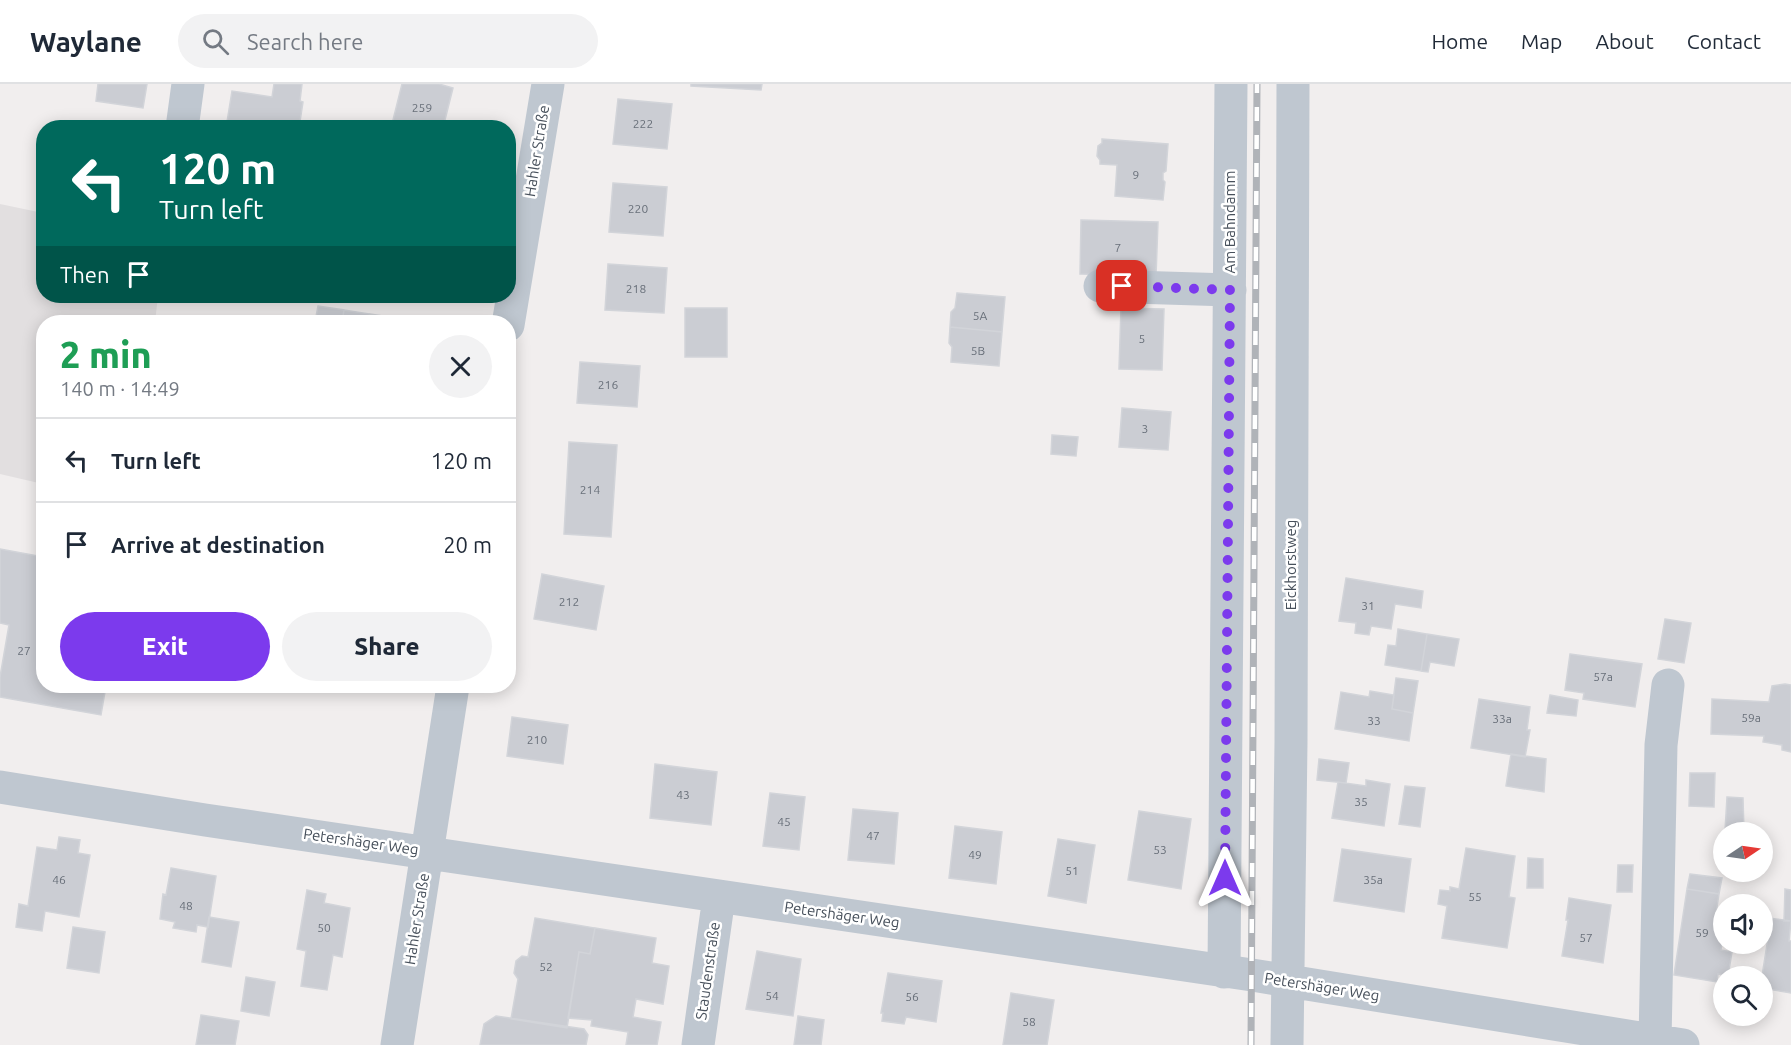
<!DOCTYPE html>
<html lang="en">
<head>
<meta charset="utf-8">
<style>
	:root { --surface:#fff; --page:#f2f2f3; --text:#1f2937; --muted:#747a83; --line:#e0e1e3; --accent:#7c3aed }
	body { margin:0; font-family:Ubuntu,sans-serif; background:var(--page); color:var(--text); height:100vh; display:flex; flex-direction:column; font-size:22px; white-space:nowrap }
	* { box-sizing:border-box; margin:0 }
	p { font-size:20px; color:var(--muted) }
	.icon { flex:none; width:33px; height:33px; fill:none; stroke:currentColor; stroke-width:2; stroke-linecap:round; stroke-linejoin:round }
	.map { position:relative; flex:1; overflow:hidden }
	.drawer { position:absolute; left:36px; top:231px; width:480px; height:378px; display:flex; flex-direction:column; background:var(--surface); border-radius:24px; box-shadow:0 3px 15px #0003 }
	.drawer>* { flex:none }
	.hud { position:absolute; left:36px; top:36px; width:480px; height:183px; border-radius:24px; box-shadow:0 3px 15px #0003; background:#00695c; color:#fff; overflow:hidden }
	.needle { width:39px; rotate:77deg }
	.buttons { position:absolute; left:1713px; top:738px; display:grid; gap:12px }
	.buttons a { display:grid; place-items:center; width:60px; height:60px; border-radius:50%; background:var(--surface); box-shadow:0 3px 15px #0003; font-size:30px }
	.pin { position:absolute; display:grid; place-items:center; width:51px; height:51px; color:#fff; margin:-26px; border-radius:12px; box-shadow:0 3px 9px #0006 }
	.me { position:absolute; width:66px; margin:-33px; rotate:0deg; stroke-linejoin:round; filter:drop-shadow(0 0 4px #0008) }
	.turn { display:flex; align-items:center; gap:21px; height:126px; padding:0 24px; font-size:27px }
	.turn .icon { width:78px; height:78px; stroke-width:2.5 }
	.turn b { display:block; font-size:42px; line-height:51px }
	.then { display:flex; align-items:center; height:57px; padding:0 24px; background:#0003; gap:12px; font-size:22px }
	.round { display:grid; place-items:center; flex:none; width:63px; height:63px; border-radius:32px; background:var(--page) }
	.overview { display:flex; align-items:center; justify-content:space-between; height:102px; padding:0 24px }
	h1 { font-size:36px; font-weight:800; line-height:45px; color:#1e9e55 }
	.action { display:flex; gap:12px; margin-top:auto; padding:12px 24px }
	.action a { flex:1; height:69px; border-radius:36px; background:var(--accent); color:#fff; font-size:24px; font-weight:800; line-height:69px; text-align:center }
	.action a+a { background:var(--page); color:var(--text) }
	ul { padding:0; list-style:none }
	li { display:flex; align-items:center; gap:18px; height:84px; padding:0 24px; border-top:2px solid var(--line) }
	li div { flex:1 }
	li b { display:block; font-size:22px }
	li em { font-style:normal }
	header { display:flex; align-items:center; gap:36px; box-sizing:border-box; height:84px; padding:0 30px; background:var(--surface); border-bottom:2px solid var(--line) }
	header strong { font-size:28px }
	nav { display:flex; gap:33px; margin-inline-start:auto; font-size:21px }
	.search { width:420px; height:54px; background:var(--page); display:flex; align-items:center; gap:15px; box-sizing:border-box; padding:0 21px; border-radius:33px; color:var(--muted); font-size:22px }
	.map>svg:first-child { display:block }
	.education { fill:#e2dfe0 }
	.building { fill:#cbcdd3; stroke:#d2d4d9; stroke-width:1.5 }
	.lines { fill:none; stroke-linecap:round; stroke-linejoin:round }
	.minor { stroke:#bfc7d0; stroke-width:33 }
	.rail-casing { stroke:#b0b3b8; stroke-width:7 }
	.rail { stroke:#fff; stroke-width:4.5; stroke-dasharray:14; stroke-linecap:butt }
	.route { stroke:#7c3aed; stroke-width:10; stroke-dasharray:0 18 }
	.labels { text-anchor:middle; stroke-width:5; stroke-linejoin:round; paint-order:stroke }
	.number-label { font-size:12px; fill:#686f79 }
	.street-label { font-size:15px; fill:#47505b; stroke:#fff }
</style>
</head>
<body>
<header>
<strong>Waylane</strong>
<div class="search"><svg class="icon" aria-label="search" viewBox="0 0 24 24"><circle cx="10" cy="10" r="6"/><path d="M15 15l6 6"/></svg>Search here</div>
<nav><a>Home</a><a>Map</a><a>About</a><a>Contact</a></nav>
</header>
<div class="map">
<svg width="1791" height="961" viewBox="0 0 1791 961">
	<rect width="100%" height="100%" fill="#f1eeee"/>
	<!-- education -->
	<path class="education" d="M0,120L43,129L44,212H158L155,238H44L43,400L0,390Z"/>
	<!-- building -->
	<path class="building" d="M98,0H147L143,24L96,17Z
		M274,0H302L300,17L303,18L299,44H226L232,7L272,13Z
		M402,0H439L453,4L443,44H391Z
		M691,0H762L761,6L691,2Z
		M618,15L672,20L667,65L613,60Z
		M1102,55L1168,60L1166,87L1163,89V96L1165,98L1163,116L1115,112L1117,81L1100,80V76L1097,72L1098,62L1102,59Z
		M613,99L667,103L663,152L609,148Z
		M1081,136L1158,138L1156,192L1080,190Z
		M608,180L667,184L664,229L605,226Z
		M957,209L1005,213L1002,248L950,243L951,228L955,224Z
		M318,222L344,226L342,238H315Z
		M685,224H727V273H685Z
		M1121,224L1164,225L1162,286L1119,285Z
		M344,226L370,230L368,238H342Z
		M370,230L396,234L395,238H368Z
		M950,243L1002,248L999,282L951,278L952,263L949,259Z
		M580,278L640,282L637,323L577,319Z
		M1122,324L1171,328L1168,366L1119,363Z
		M1052,351L1078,353L1076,372L1051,370Z
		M569,358L617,361L611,453L564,450Z
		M0,465L44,473L39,513L44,514V602H106L101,631L0,613V593L9,541L0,539Z
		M542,490L604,502L596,546L534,535Z
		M1346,494L1423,507L1421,524L1395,520L1391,545L1371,542L1369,551L1355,549L1356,539L1339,537Z
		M1665,535L1691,539L1684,579L1658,575Z
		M1398,545L1427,550L1421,587L1385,581L1388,561L1396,562Z
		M1427,550L1459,555L1454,582L1430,578L1428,588L1421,587Z
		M1570,570L1642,580L1635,623L1583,615L1584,609L1565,606Z
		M1396,594L1418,597L1413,629L1392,625Z
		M1785,600L1791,601V668L1782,666V661L1763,658L1764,652L1711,650L1712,615L1769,618L1772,602Z
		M1370,607L1394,611L1392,625L1413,629L1409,657L1335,645L1341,608L1369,613Z
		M1550,611L1578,616L1576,632L1547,629Z
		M1479,615L1530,623L1527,646H1530L1525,673L1471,664Z
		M512,633L568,641L563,680L507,672Z
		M1511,670L1546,675L1544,708L1506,702Z
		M1319,675L1349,679L1346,699L1317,696Z
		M655,680L717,688L711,741L650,734Z
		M1690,689H1715L1714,723L1689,722Z
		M1366,696L1390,700L1384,742L1332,734L1338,698L1366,702Z
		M1405,702L1425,704L1420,743L1399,740Z
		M770,709L805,713L799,766L763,762Z
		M1727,713L1743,714L1744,748L1725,747Z
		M853,725L898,729L894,780L848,776Z
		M1139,727L1191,735L1181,805L1128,796Z
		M955,742L1002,748L996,800L949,794Z
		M59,753L80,756L78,769L90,771L79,833L45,827L42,847L16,843L19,820L28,822L37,763L57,766Z
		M1058,755L1095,761L1086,819L1048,812Z
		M1466,764L1515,772L1509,813L1515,814L1507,864L1442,854L1447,822L1438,820L1440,806L1450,807V803L1459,805Z
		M1342,765L1411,775L1404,828L1334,817Z
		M1528,774L1543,775V804H1527Z
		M1618,781H1633L1632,808H1617Z
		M171,784L216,792L208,843L197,841L196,848L173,844L175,838L160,835L163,810L166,811Z
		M1690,790L1722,794L1719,810L1687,805Z
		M1687,805L1719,810L1714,843L1724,844L1721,866L1732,868L1728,892L1718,890L1717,898L1674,891Z
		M1785,805L1791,806V837H1784Z
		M307,806L326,810L324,819L350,824L342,873L333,871L327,906L301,902L306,867L297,865Z
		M1569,814L1611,821L1603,879L1562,872L1568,836H1566Z
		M209,833L239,838L231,883L202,878Z
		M1762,833L1791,837L1789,857H1791V909L1762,904V892L1768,854L1762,853Z
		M535,834L595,844L590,870L579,868L567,944L511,935L518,895L514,889L516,877L522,872L528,873Z
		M73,843L105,848L99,889L67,884Z
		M595,844L656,854L652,879L669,882L663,920L636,915L633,933L661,938L657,961H626L628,948L591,942L592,936L568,934L579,868L590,870Z
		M757,867L801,875L793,932L746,925Z
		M888,889L942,897L936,938L906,933L904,940L882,937L883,929H881Z
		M246,893L275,898L269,932L241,927Z
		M1011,909L1054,916L1047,961H1003Z
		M201,931L239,937L235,961H196Z
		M496,932L584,945L588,951L586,961H480L484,940Z
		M798,932L824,936L821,961H794Z"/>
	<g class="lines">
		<!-- minor -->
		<path class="minor" d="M182,44L188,0
			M1100,202L1230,206
			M508,241L548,0
			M0,703L205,736L1252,891L1683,961
			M1224,888L1231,0
			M1655,957L1661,661L1668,601
			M397,961L453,602
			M698,961L719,813
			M1287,961L1291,658L1293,0"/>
		<!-- rail casing -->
		<g class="rail-casing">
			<path id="rail" d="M1251,961L1257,0"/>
		</g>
		<!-- rail -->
		<use href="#rail" class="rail"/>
	</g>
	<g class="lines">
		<!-- route -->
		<path class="route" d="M1122,202L1230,206L1225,794"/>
	</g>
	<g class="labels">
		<!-- number labels -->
		<g class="number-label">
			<text x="422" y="28">259</text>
			<text x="643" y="44">222</text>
			<text x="1136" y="95">9</text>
			<text x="638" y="129">220</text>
			<text x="1118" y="168">7</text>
			<text x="636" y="209">218</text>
			<text x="980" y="236">5A</text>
			<text x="1142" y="259">5</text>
			<text x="978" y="271">5B</text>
			<text x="608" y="305">216</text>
			<text x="1145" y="349">3</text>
			<text x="590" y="410">214</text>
			<text x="569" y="522">212</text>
			<text x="1368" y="526">31</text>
			<text x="24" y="571">27</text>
			<text x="1603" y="597">57a</text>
			<text x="1751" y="638">59a</text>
			<text x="1502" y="639">33a</text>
			<text x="1374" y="641">33</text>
			<text x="537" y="660">210</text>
			<text x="683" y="715">43</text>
			<text x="1361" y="722">35</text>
			<text x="784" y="742">45</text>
			<text x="873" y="756">47</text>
			<text x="1160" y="770">53</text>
			<text x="975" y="775">49</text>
			<text x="1072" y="791">51</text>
			<text x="59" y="800">46</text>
			<text x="1373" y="800">35a</text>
			<text x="1475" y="817">55</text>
			<text x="186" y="826">48</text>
			<text x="324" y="848">50</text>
			<text x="1702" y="853">59</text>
			<text x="1586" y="858">57</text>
			<text x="546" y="887">52</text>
			<text x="772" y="916">54</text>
			<text x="912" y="917">56</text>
			<text x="1029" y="942">58</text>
		</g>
		<!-- street labels -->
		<g class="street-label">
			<text transform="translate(537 67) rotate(-81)" y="5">Hahler Straße</text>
			<text transform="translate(1230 138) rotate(-90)" y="5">Am Bahndamm</text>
			<text transform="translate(1291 481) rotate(-90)" y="5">Eickhorstweg</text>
			<text transform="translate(361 758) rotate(8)" y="5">Petershäger Weg</text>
			<text transform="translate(842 831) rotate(8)" y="5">Petershäger Weg</text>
			<text transform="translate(417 835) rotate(-81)" y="5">Hahler Straße</text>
			<text transform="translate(708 887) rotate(-82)" y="5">Staudenstraße</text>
			<text transform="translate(1322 903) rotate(9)" y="5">Petershäger Weg</text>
		</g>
	</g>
</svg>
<div class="buttons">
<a><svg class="needle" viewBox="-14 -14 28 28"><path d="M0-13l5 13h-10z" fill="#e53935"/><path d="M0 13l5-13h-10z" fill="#747a83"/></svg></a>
<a><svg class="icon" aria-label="sound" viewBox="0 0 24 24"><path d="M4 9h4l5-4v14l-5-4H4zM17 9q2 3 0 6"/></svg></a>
<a><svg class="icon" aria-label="search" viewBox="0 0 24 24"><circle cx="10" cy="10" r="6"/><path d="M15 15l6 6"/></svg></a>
</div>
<div class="pin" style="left:1122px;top:202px;background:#d93025"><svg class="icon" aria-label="arrive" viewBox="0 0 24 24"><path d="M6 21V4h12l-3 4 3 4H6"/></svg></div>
<svg class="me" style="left:1225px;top:794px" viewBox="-20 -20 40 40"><path d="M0-17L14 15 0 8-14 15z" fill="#7c3aed" stroke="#fff" stroke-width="4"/></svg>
<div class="hud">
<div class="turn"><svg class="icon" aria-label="left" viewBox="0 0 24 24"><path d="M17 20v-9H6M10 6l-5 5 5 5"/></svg><div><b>120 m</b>Turn left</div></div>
<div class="then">Then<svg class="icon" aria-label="arrive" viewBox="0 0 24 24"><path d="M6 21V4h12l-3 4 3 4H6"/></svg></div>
</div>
<section class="drawer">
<div class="overview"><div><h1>2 min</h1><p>140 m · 14:49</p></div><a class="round"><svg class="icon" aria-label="close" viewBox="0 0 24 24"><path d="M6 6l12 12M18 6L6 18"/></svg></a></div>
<ul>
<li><svg class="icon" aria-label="left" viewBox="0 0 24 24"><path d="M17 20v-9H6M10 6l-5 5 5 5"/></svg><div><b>Turn left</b></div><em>120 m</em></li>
<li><svg class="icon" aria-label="arrive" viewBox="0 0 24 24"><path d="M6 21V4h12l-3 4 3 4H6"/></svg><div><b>Arrive at destination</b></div><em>20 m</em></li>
</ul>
<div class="action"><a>Exit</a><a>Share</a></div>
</section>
</div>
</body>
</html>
